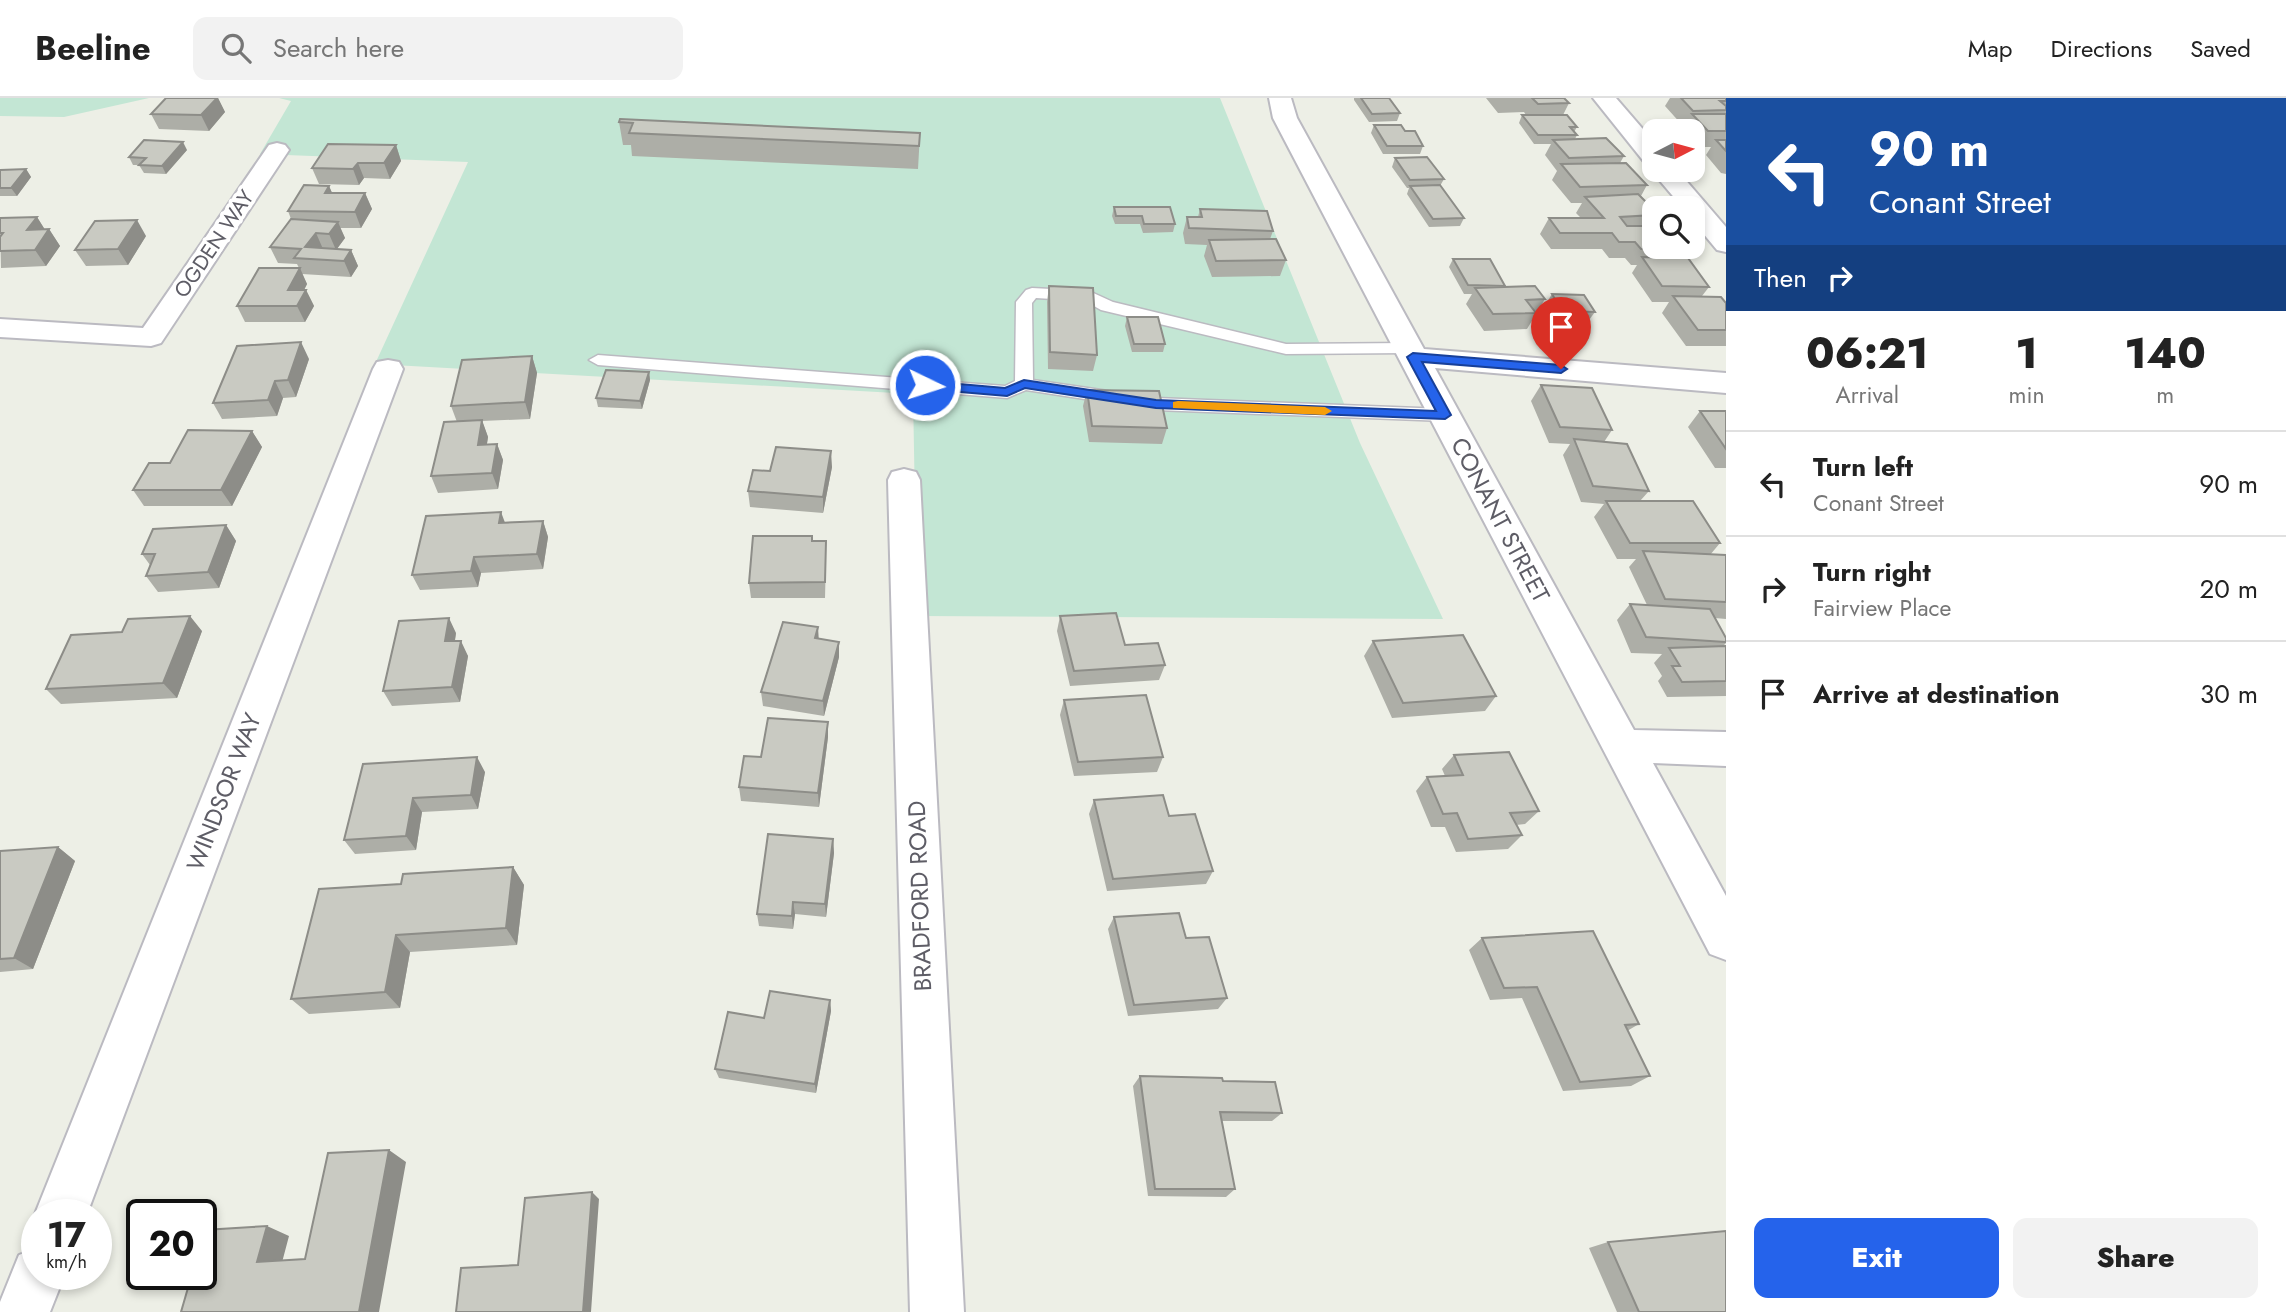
<!DOCTYPE html>
<html lang="en">
<head>
<meta charset="utf-8">
<style>
	:root { --surface:#fff; --page:#f2f2f2; --text:#222; --muted:#767676; --line:#e0e0e0; --accent:#2563eb }
	body { margin:0; font-family:Jost,sans-serif; background:var(--page); color:var(--text); height:100vh; display:flex; flex-direction:column; font-size:26px; white-space:nowrap }
	* { box-sizing:border-box; margin:0 }
	p { font-size:23px; color:var(--muted) }
	.icon { flex:none; width:38px; height:38px; fill:none; stroke:currentColor; stroke-width:2; stroke-linecap:round; stroke-linejoin:round }
	.map { position:relative; flex:1; overflow:hidden }
	.drawer { display:flex; flex-direction:column; background:var(--surface); width:560px }
	.drawer>* { flex:none }
	.hud { background:#1a4fa0; color:#fff; overflow:hidden }
	.needle { width:46px; rotate:84deg }
	.buttons { position:absolute; left:1642px; top:21px; display:grid; gap:14px }
	.buttons a { display:grid; place-items:center; width:63px; height:63px; border-radius:14px; background:var(--surface); box-shadow:0 4px 10px #0003; font-size:35px }
	.speed { position:absolute; left:21px; top:1101px; display:flex; gap:14px; font-size:35px; font-weight:700; text-align:center }
	.speed>* { display:grid; place-content:center; width:91px; height:91px; border-radius:50%; background:var(--surface); box-shadow:0 4px 10px #0003; line-height:1 }
	.speed small { font-size:18px; font-weight:400 }
	.speed .limit { border:4px solid #111; border-radius:10px; background:#fff; color:#111 }
	.pin { position:absolute; display:grid; place-items:center; width:60px; height:60px; color:#fff; margin:-72px -30px; border-radius:50% 50% 50% 0; rotate:-45deg; box-shadow:0 0 7px #0007 }
	.pin .icon { rotate:45deg }
	.me { position:absolute; width:77px; margin:-38px; rotate:94deg; stroke-linejoin:round; filter:drop-shadow(0 0 5px #0008) }
	.turn { display:flex; align-items:center; gap:24px; height:147px; padding:0 28px; font-size:32px }
	.turn .icon { width:91px; height:91px; stroke-width:2.5 }
	.turn b { display:block; font-size:49px; line-height:60px }
	.then { display:flex; align-items:center; height:66px; padding:0 28px; background:#0003; gap:14px; font-size:26px }
	.eta { display:flex; justify-content:space-evenly; align-items:center; height:119px; text-align:center }
	.eta b { font-size:42px; font-weight:800; line-height:49px }
	.button { display:flex; gap:14px; margin-top:auto; padding:14px 28px }
	.button a { flex:1; height:80px; border-radius:14px; background:var(--accent); color:#fff; font-size:28px; font-weight:800; line-height:80px; text-align:center }
	.button a+a { background:var(--page); color:var(--text) }
	ul { padding:0; list-style:none }
	li { display:flex; align-items:center; gap:21px; height:105px; padding:0 28px; border-top:2px solid var(--line) }
	li div { flex:1 }
	li b { display:block; font-size:26px }
	li em { font-style:normal }
	header { display:flex; align-items:center; gap:42px; box-sizing:border-box; height:98px; padding:0 35px; background:var(--surface); border-bottom:2px solid var(--line) }
	header strong { font-size:33px }
	nav { display:flex; gap:38px; margin-inline-start:auto; font-size:24px }
	.search { width:490px; height:63px; background:var(--page); display:flex; align-items:center; gap:18px; box-sizing:border-box; padding:0 24px; border-radius:14px; color:var(--muted); font-size:26px }
	main { display:flex; flex:1; min-height:0 }
	.map>svg:first-child { display:block }
	.green { fill:#c3e6d4 }
	.lines { fill:none; stroke-linecap:round; stroke-linejoin:round }
	.lane-casing { stroke:#bbbac1; stroke-width:3 }
	.street-casing { stroke:#bbbac1; stroke-width:4 }
	.lane { fill:#fff; fill-rule:evenodd }
	.street { fill:#fff; fill-rule:evenodd }
	.wall { fill:#adaea7 }
	.shaded-wall { fill:#8d8d88 }
	.building { fill:#c9cac2; stroke:#8d8d88; stroke-width:2 }
	.route { fill:#2563eb; stroke:#184099; stroke-width:2 }
	.slow { fill:#f59e0b }
	.labels { text-anchor:middle; stroke-width:7; stroke-linejoin:round; paint-order:stroke }
	.far-street-label { font-size:21px; fill:#5e5d66; stroke:#fff }
	.street-label { font-size:24px; fill:#5e5d66; stroke:#fff }
</style>
</head>
<body>
<header>
<strong>Beeline</strong>
<div class="search"><svg class="icon" aria-label="search" viewBox="0 0 24 24"><circle cx="10" cy="10" r="6"/><path d="M15 15l6 6"/></svg>Search here</div>
<nav><a>Map</a><a>Directions</a><a>Saved</a></nav>
</header>
<main>
<div class="map">
<svg width="1726" height="1214" viewBox="0 0 1726 1214">
	<rect width="100%" height="100%" fill="#edefe6"/>
	<!-- green -->
	<path class="green" d="M0,0H149L64,19L0,18Z
		M279,0H1220L1360,345L1443,521L917,518L913,296L375,266L468,64L260,56L291,3Z"/>
	<g class="lines">
		<!-- lane casing -->
		<g class="lane-casing">
			<path id="lane" d="M1032,190L1089,193L1113,204L1286,246L1408,245L1417,250L1408,255L1286,256L1101,212L1085,203L1036,200L1032,205L1033,282L1156,300L1445,311L1454,317L1445,323L1156,312L1026,292L1007,300L598,267L589,262L598,257L1005,288L1015,283L1016,204L1026,192Z"/>
		</g>
		<!-- street casing -->
		<g class="street-casing">
			<path id="street" d="M1269,0H1291L1297,20L1424,251L1726,275V295L1435,270L1634,632L1726,634V668L1653,665L1726,798V862L1710,856L1273,20Z
				M1593,0H1616L1654,44V67L1645,65Z
				M277,45L285,47L289,52L161,245L151,248L0,239V221L143,230L269,47Z
				M1654,69V72H1677L1726,129V154L1717,152L1692,122V110H1683L1655,77L1652,72Z
				M388,262L399,264L403,271L87,1116H37V1120L35,1116L373,271L377,264Z
				M904,371L916,374L920,382L964,1214H910L888,382L892,374Z
				M37,1150V1176H65L50,1214H0V1204L19,1157Z"/>
		</g>
		<!-- lane -->
		<use href="#lane" class="lane"/>
		<!-- street -->
		<use href="#street" class="street"/>
	</g>
	<!-- wall -->
	<path class="wall" d="M166,0H218L225,14L209,33L159,31L151,16Z
		M1354,0H1389L1400,15L1397,23L1369,24L1354,2Z
		M1486,0H1564L1569,5L1563,17L1577,29L1574,34L1577,37L1575,41L1624,58L1620,65L1647,87L1641,98L1654,112V125L1652,128L1697,151L1689,162L1709,189L1702,198L1726,232V248H1686L1662,215L1669,204H1652L1632,175L1637,167H1631L1625,160H1609L1602,151H1551L1540,136L1549,120H1581L1576,115L1582,105H1571L1552,82L1557,73L1545,57L1551,46H1534L1519,25L1522,17H1526L1524,14L1498,15Z
		M1670,0H1726V76L1721,75L1706,57L1711,49H1698L1692,42V33H1684L1683,32L1685,28H1683L1665,8Z
		M619,24L920,35L918,71L632,58L631,47H623Z
		M1374,27L1405,33L1423,48L1420,56H1383L1371,35Z
		M396,47L401,63L390,81L364,80L359,87L319,86L312,70Z
		M187,52L166,76L144,75L139,67H133L129,59Z
		M1395,60L1444,81L1440,88L1464,120L1460,128L1429,129L1407,96L1409,90H1407L1392,69Z
		M26,71L31,79L17,98H0V72Z
		M329,88L332,95H365L372,111L361,130H340L345,140L337,151L351,152L358,168L351,179L302,176L307,186L304,192H306L314,208L305,224H245L237,208L299,170L297,166L278,165L270,149L291,121L288,113Z
		M1114,109L1175,126L1173,134L1143,135L1140,126H1115L1112,118Z
		M1200,111L1273,133L1270,141L1286,162L1280,178L1212,179L1204,158L1207,147L1185,146L1183,135L1187,119H1198Z
		M37,119L45,132L49,131L60,148L46,168L1,170L0,120Z
		M146,138L128,167L86,168L75,152Z
		M1453,161L1505,188V189L1545,201L1527,231L1484,233L1466,206L1472,196H1464L1449,169Z
		M1049,188L1097,257L1093,273L1048,271L1047,204Z
		M1552,196L1595,214L1589,222L1557,221L1547,204Z
		M1127,219L1165,246L1163,254H1132L1125,228Z
		M532,258L537,275L530,321L482,323L488,339L487,346H497L503,362L498,391L438,395L431,378L457,324L451,308Z
		M309,261L296,299L283,300L277,318L222,321L213,305Z
		M649,274L650,282L642,311L598,309L596,300Z
		M1541,287L1612,332L1604,344L1649,393L1640,403L1720,445L1710,457H1726V521L1715,520L1726,540V545L1723,548H1726V598L1667,599L1658,583L1662,578L1654,565L1662,556L1631,555L1617,522L1630,506L1647,507L1629,469L1636,461H1617L1594,419L1604,406L1581,404L1563,357L1570,346L1549,345L1531,303Z
		M1087,292L1167,330L1162,346L1089,344L1083,308Z
		M1700,313H1726V370H1715L1688,329Z
		M252,333L262,349L232,408H144L133,392L170,365Z
		M832,369L823,415L750,409L748,393L770,373Z
		M543,423L548,439L543,471L481,475L478,489L420,492L412,477L505,424Z
		M226,427L236,443L219,490L158,494L146,478L150,467L142,456Z
		M813,443L826,459L825,500H751L749,485Z
		M1060,518L1165,567L1159,582L1070,588L1057,533Z
		M202,533L177,600L61,606L46,591L122,534Z
		M456,535L455,543L468,558L460,604L392,608L383,593Z
		M819,541L839,544V559L824,618L763,608L761,594Z
		M1373,543L1496,598L1485,613L1392,620L1364,558Z
		M1064,602L1163,659L1157,674L1074,678L1060,617Z
		M828,639L819,709L741,703L739,689L761,659Z
		M1454,657L1539,713L1525,726L1516,727L1522,737L1508,751L1456,754L1445,729H1431L1416,693L1427,679L1445,678L1442,671Z
		M363,666L485,674L478,711L422,714L416,752L355,756L344,742Z
		M1094,702L1169,718L1213,773L1206,786L1107,793L1089,716Z
		M833,741L834,755L826,819L795,816L793,831L759,828L757,816Z
		M58,749L75,763L33,871L0,874V753Z
		M513,769L524,787L517,847L410,854L400,910L309,916L291,901L401,786Z
		M1114,819L1186,840L1227,900L1218,911L1128,918L1108,831Z
		M1482,840L1639,926L1627,933L1650,978L1631,988L1563,993L1522,900L1490,902L1469,852Z
		M830,902L831,913L816,995L719,980L715,971L764,920Z
		M1140,978L1223,983L1282,1015L1272,1023H1222L1235,1091L1226,1099L1148,1098L1133,988Z
		M1608,1144L1726,1214H1617L1589,1150Z"/>
	<!-- shaded-wall -->
	<path class="shaded-wall" d="M217,0H218L225,14L209,33L201,17Z
		M183,44L187,52L166,76L162,68Z
		M396,47L401,63L390,81L384,65Z
		M358,65L364,80L359,87L353,71Z
		M26,71L31,79L17,98L11,90Z
		M329,88L336,104L325,95Z
		M365,95L372,111L361,130L355,114Z
		M37,119L47,135L49,131L60,148L46,168L35,152L27,132Z
		M137,122L146,138L128,167L118,151Z
		M338,124L345,140L336,152L329,136Z
		M316,135L323,151L305,149Z
		M351,152L358,168L351,179L344,163Z
		M300,170L307,186L296,208L288,192Z
		M306,192L314,208L305,224L297,208Z
		M301,244L309,261L296,299L288,282Z
		M532,258L537,275L530,321L525,304Z
		M649,274L650,282L642,311L640,303Z
		M275,283L283,300L277,318L268,302Z
		M482,322L488,339L484,363L478,347Z
		M252,333L262,349L232,408L221,392Z
		M497,346L503,362L498,391L492,375Z
		M831,353L832,369L823,415V399Z
		M501,414L507,430L499,425Z
		M543,423L548,439L543,471L537,456Z
		M226,427L236,443L219,490L208,474Z
		M474,459L481,475L478,489L471,473Z
		M190,518L202,533L177,600L163,585Z
		M449,520L456,535L452,559L445,543Z
		M818,529L819,545L815,540Z
		M461,543L468,558L460,604L452,589Z
		M839,544V559L824,618L823,603Z
		M828,624V639L819,709L818,695Z
		M477,659L485,674L478,711L471,697Z
		M413,700L422,714L416,752L406,738Z
		M833,741L834,755L826,819L825,806Z
		M58,749L75,763L33,871L14,860Z
		M513,769L524,787L517,847L506,830Z
		M793,804L795,816L793,831L792,818Z
		M396,837L410,854L400,910L385,894Z
		M830,902L831,913L816,995L815,986Z
		M389,1052L406,1064L379,1214H359Z
		M592,1094L599,1101L591,1214H583Z
		M267,1128L289,1138L280,1172L257,1164Z"/>
	<!-- building -->
	<path class="building" d="M166,0H217L201,17L151,16Z
		M1361,0H1389L1400,15L1372,16Z
		M1532,0H1564L1569,5L1538,6Z
		M1681,0H1726V3H1720L1726,8V12L1693,13Z
		M1692,16H1726V33H1708Z
		M1522,17H1567L1577,29H1570L1577,37H1538Z
		M620,21L920,35L919,48L629,35L633,25L619,24Z
		M1374,27H1401L1405,33H1415L1423,48H1387Z
		M1606,40L1624,58L1569,60L1553,42Z
		M144,42L183,44L162,68L139,67L146,60L129,59Z
		M1716,42H1726V53Z
		M328,46L396,47L384,65H358L353,71L312,70Z
		M1427,59L1444,81L1410,82L1395,60Z
		M1626,65L1647,87L1580,89L1561,66Z
		M26,71L11,90H0V72Z
		M304,87L329,88L325,95H365L355,114L288,113Z
		M1440,87L1464,120L1433,121L1410,88Z
		M1638,96L1654,112V117L1620,119L1627,128H1654V149H1692V145L1697,151H1641L1635,144H1619L1612,135H1560L1549,120H1604L1585,99Z
		M1114,109H1170L1175,126H1144L1142,118H1116Z
		M1200,111L1267,113L1273,133L1189,130L1187,119H1202Z
		M37,119L27,132L49,131L35,152L0,153V139L3,135H0V120Z
		M291,121L338,124L329,136L316,135L305,149L351,152L344,163L294,160L301,151L270,149Z
		M137,122L118,151L75,152L95,123Z
		M1276,141L1286,162L1216,163L1209,142Z
		M1642,159L1688,160L1709,189L1662,188Z
		M1453,161H1490L1505,188L1468,187Z
		M259,170H300L288,192H306L297,208H237Z
		M1049,188L1093,190L1097,257L1050,254Z
		M1535,188L1545,201L1526,202L1536,215L1493,216L1475,190Z
		M1552,196L1584,197L1595,214L1562,213Z
		M1673,198L1721,199L1726,205V232H1698Z
		M1127,219H1158L1165,246H1134Z
		M301,244L288,282L275,283L268,302L213,305L237,248Z
		M532,258L525,304L451,308L462,262Z
		M606,272L649,274L640,303L596,300Z
		M1541,287L1592,290L1612,332L1560,329Z
		M1087,292L1159,293L1167,330L1092,328Z
		M1700,313H1726V351Z
		M482,322L478,347L497,346L492,375L431,378L444,324Z
		M188,332L252,333L221,392H133L149,365H170Z
		M1574,341L1627,346L1649,393L1593,388Z
		M776,349L831,353L823,399L748,393L753,372L770,373Z
		M1606,403H1693L1720,445H1630Z
		M501,414L499,425L543,423L537,456L474,459L471,473L412,477L426,418Z
		M226,427L208,474L146,478L155,456H142L153,431Z
		M753,438H812V443H826L825,484L749,485Z
		M1643,453L1726,457V504L1665,501Z
		M1630,506L1710,511L1726,540V544L1646,539Z
		M1116,515L1125,547L1158,545L1165,567L1074,573L1060,518Z
		M190,518L163,585L46,591L71,537L122,534L128,521Z
		M449,520L445,543H461L452,589L383,593L399,523Z
		M783,524L818,529L815,540L839,544L823,603L761,594Z
		M1463,537L1496,598L1403,605L1373,543Z
		M1726,548V583L1682,584L1672,568H1680L1669,550Z
		M1146,597L1163,659L1078,664L1064,602Z
		M768,620L828,624L818,695L739,689L744,658L761,659Z
		M1509,654L1539,713L1510,715L1522,737L1468,741L1457,715L1443,716L1427,679L1463,677L1454,657Z
		M477,659L471,697L413,700L406,738L344,742L363,666Z
		M1163,697L1169,718L1195,716L1213,773L1113,781L1094,702Z
		M768,736L833,741L825,806L793,804L792,818L757,816Z
		M58,749L14,860L0,861V753Z
		M513,769L506,830L396,837L385,894L291,901L319,791L401,786L403,776Z
		M1179,815L1186,840L1209,839L1227,900L1134,907L1114,819Z
		M1593,833L1639,926L1625,927L1650,978L1580,984L1537,889L1504,890L1482,840Z
		M770,893L830,902L815,986L715,971L728,914L764,920Z
		M1140,978L1222,980L1223,983L1275,984L1282,1015L1220,1014L1235,1091H1155Z
		M389,1052L359,1214H181L192,1176H201V1141L204,1132L267,1128L257,1164L305,1161L328,1055Z
		M592,1094L583,1214H456L461,1170L518,1167L525,1100Z
		M1726,1133V1214H1639L1608,1144Z"/>
	<!-- route -->
	<path class="route" d="M1413,255L1561,267L1567,271L1561,275L1422,264L1451,317L1445,321L1156,310L1025,290L1007,298L925,291L919,287L925,283L1005,290L1024,282L1156,302L1436,313L1407,259Z"/>
	<!-- slow -->
	<path class="slow" d="M1178,303L1325,309L1332,313L1325,317L1173,310V304Z"/>
	<g class="labels">
		<!-- far-street labels -->
		<g class="far-street-label">
			<text transform="translate(214 146) rotate(-56)" y="7">OGDEN WAY</text>
		</g>
		<!-- street labels -->
		<g class="street-label">
			<text transform="translate(1500 422) rotate(62)" y="8">CONANT STREET</text>
			<text transform="translate(224 694) rotate(-69)" y="8">WINDSOR WAY</text>
			<text transform="translate(920 798) rotate(-92)" y="8">BRADFORD ROAD</text>
		</g>
	</g>
</svg>
<div class="buttons">
<a><svg class="needle" viewBox="-14 -14 28 28"><path d="M0-13l5 13h-10z" fill="#e53935"/><path d="M0 13l5-13h-10z" fill="#767676"/></svg></a>
<a><svg class="icon" aria-label="search" viewBox="0 0 24 24"><circle cx="10" cy="10" r="6"/><path d="M15 15l6 6"/></svg></a>
</div>
<div class="speed"><div>17<small>km/h</small></div><div class="limit">20</div></div>
<div class="pin" style="left:1561px;top:271px;background:#d93025"><svg class="icon" aria-label="arrive" viewBox="0 0 24 24"><path d="M6 21V4h12l-3 4 3 4H6"/></svg></div>
<svg class="me" style="left:925px;top:287px" viewBox="-20 -20 40 40"><circle r="17" fill="#2563eb" stroke="#fff" stroke-width="3"/><path d="M0-11L8 9 0 5-8 9z" fill="#fff"/></svg>
</div>
<section class="drawer">
<div class="hud">
<div class="turn"><svg class="icon" aria-label="left" viewBox="0 0 24 24"><path d="M17 20v-9H6M10 6l-5 5 5 5"/></svg><div><b>90 m</b>Conant Street</div></div>
<div class="then">Then<svg class="icon" aria-label="right" viewBox="0 0 24 24"><path d="M7 20v-9h11M14 6l5 5-5 5"/></svg></div>
</div>
<div class="eta">
<div><b>06:21</b><p>Arrival</p></div>
<div><b>1</b><p>min</p></div>
<div><b>140</b><p>m</p></div>
</div>
<ul>
<li><svg class="icon" aria-label="left" viewBox="0 0 24 24"><path d="M17 20v-9H6M10 6l-5 5 5 5"/></svg><div><b>Turn left</b><p>Conant Street</p></div><em>90 m</em></li>
<li><svg class="icon" aria-label="right" viewBox="0 0 24 24"><path d="M7 20v-9h11M14 6l5 5-5 5"/></svg><div><b>Turn right</b><p>Fairview Place</p></div><em>20 m</em></li>
<li><svg class="icon" aria-label="arrive" viewBox="0 0 24 24"><path d="M6 21V4h12l-3 4 3 4H6"/></svg><div><b>Arrive at destination</b></div><em>30 m</em></li>
</ul>
<div class="button"><a>Exit</a><a>Share</a></div>
</section>
</main>
</body>
</html>
